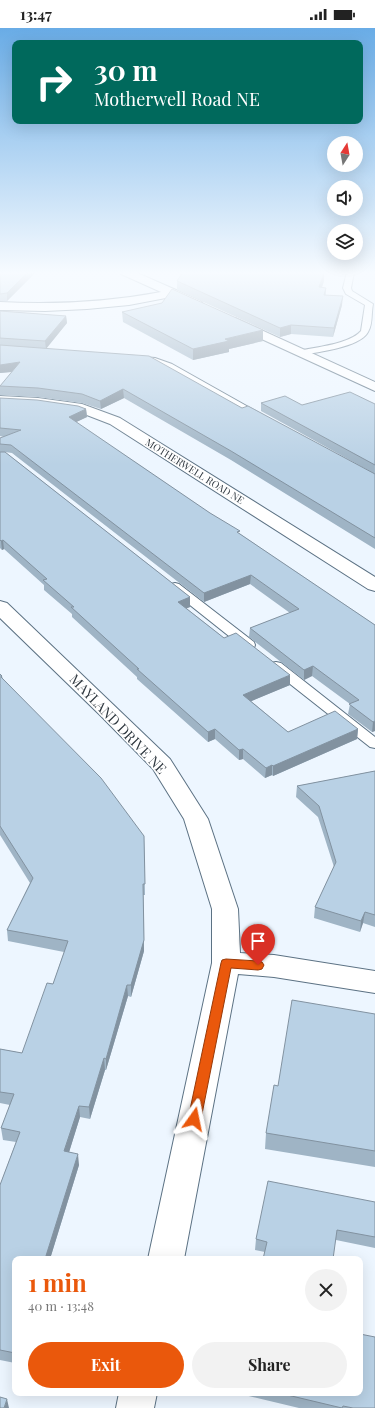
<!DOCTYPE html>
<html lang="en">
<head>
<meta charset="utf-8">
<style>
	:root { --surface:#fff; --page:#f2f2f2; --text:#222; --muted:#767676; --accent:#ea580c }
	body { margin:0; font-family:"Playfair Display",serif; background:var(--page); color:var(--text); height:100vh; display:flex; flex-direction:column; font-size:15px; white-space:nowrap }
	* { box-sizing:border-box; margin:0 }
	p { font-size:13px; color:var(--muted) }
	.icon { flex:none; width:22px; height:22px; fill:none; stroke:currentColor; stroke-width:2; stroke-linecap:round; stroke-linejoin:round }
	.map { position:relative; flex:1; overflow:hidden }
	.panel { position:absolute; left:12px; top:1228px; width:351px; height:140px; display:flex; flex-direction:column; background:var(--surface); border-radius:8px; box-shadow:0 4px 16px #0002 }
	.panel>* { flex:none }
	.banner { position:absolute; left:12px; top:12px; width:351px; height:84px; border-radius:8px; box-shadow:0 4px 16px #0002; background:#00695c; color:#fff; overflow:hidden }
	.needle { width:26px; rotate:11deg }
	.controls { position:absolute; left:327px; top:108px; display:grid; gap:8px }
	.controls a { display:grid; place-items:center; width:36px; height:36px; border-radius:50%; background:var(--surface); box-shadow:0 4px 16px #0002; font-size:20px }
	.pin { position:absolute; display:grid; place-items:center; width:34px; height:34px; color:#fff; margin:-41px -17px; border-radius:50% 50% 50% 0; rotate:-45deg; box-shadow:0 0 4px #0007 }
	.pin .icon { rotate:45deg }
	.me { position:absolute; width:44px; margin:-22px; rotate:12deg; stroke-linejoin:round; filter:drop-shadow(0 0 3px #0008) }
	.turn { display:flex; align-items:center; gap:14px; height:84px; padding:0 16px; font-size:18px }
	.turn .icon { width:52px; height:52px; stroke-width:2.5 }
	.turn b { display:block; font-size:28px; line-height:34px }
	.round { display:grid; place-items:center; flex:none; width:42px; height:42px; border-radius:21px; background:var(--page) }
	.summary { display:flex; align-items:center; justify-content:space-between; height:68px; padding:0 16px }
	h1 { font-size:24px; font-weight:700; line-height:30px; color:var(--accent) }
	.cta { display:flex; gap:8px; margin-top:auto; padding:8px 16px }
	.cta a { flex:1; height:46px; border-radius:24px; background:var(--accent); color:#fff; font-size:16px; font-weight:700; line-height:46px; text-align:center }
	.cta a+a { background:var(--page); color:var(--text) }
	.status { display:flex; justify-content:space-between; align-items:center; height:28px; padding:0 20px; background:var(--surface); direction:ltr }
	.status svg { height:11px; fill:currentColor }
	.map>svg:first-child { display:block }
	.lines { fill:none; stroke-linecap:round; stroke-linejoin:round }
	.service-casing { stroke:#5c7284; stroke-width:2 }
	.minor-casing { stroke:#5c7284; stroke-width:2 }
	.service { fill:#fff; fill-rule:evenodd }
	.minor { fill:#fff; fill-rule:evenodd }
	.wall { fill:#9fb4c5 }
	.shaded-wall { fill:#8292a0 }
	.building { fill:#b9d1e5; stroke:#8292a0 }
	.route { fill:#ea580c; stroke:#983908 }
	.labels { text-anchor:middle; stroke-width:3; stroke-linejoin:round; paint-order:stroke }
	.far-street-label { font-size:10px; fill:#2d363e; stroke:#fff }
	.near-street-label { font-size:14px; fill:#2d363e; stroke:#fff }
</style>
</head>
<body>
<div class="status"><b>13:47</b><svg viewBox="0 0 49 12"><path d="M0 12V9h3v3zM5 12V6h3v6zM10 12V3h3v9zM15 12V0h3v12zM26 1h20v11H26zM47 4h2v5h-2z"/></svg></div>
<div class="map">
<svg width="375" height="1380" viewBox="0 0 375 1380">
	<rect width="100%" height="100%" fill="#edf6ff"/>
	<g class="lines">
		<!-- service casing -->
		<g class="service-casing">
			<path id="service" d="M347,244H354L351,260L352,263L373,276C371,285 373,296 368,304C360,319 319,324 302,327H299L298,325L299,323C316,319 350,316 361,303L365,277L346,266L343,260Z
				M144,329L155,330L172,336L266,389L261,392L258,391L166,340L154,335L141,334L140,332Z
				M175,555L179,556L254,614L255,617L254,620H244L171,562L169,559L171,556Z
				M276,634L281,635L375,709V720L370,719L271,641L269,638L271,635Z"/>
		</g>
		<!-- minor casing -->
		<g class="minor-casing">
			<path id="minor" d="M120,244H135L201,273L203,276L201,279L197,280L171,269L129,277L87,281L45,283L0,282V274C54,277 107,274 161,264L121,246Z
				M235,290L375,354V363L231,297L229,294L231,291Z
				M0,368L38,370L82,376L120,390L375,549V563L368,561L110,396L79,384L38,378L0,376Z
				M0,573L7,575L170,731L208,791L238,881L240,925L274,927L375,943V965L274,949L238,946L184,1231H148L212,935V881L184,791L153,741L100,687L0,590Z
				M119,1365H157L154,1380H116Z"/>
		</g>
		<!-- service -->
		<use href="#service" class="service"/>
		<!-- minor -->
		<use href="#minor" class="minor"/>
	</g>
	<!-- wall -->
	<path class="wall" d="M0,244H36L7,273H0Z
		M177,253H324L322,259L326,260V267L342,277L333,309L291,306L280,309L177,262Z
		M0,283L66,288L67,295L46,320L242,380L375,446V521L231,432L124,370L101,381L82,375L38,369L0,367V358L12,344L0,345Z
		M122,284L263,302V313L229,321V324L193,332L123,294Z
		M0,370L86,381L87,389L76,394L240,506L375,597V703L372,704L348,686L350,676L312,648L304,652L249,609L250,600L290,585L250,556L204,574L12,425L5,424L190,569V579L186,580L224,610L290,657L251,673L288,704L358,701L357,711L273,748L272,747L265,750L243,731L239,732L215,711L208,714L137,651V649L72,589V586L44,562V557L4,521L2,522L0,520V410L4,409L0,408Z
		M261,375L302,377L375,376V446L261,383Z
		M0,646L2,648L3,651L144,808L145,867H143L144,923L131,969L128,968L106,1042H105L90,1091L80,1089L69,1124L79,1137L50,1231H15V1335L0,1332V1157L16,1114L3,1112L1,1100L10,1077L0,1075V1021L22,1025L53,956L64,924L8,913L7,902L30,855L0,807Z
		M375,743V899L363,895L360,904L314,890L315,879L334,839L318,789L296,769L297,758Z
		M375,986V1139L265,1121L266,1105L278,1058Z
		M375,1174V1220L336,1212L265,1224L255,1222L256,1211Z
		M236,1365H360L375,1380H299Z"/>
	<!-- shaded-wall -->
	<path class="shaded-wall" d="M28,244H36L7,273V265Z
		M324,245V253L319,268V259Z
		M343,268L342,277L333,309L334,300Z
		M66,288L67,295L46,321L45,313Z
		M291,297V306L280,309V300Z
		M263,302V313L229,321V324L193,332V321L225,311Z
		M20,334V343L0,345V337Z
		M123,361L124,370L101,381L100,373Z
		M86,381L87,389L70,397L69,389Z
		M3,512L4,521L2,522L1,513Z
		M251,547L250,556L204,574V565Z
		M190,569V579L178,584V574Z
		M313,638L312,648L304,652V642Z
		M290,647V657L242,677L243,667Z
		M375,693V703L372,704L373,694Z
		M215,701V711L208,714V704Z
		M358,701L357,711L273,748V738Z
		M243,721V731L239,732V722Z
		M272,737V747L265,750L266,740Z
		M143,856L144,923L131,969V957Z
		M365,884L363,895L360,904L361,893Z
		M127,957L128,968L106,1042V1031Z
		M104,1030L105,1042L90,1091L89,1079Z
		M79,1078L80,1089L66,1134L64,1123Z
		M78,1126L79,1137L50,1231H45Z
		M7,1371L9,1380H4Z"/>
	<!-- building -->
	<path class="building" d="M0,244H28L7,265L0,266Z
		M183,244L324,245L319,259L326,260L324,267L343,268L334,300L291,297L280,300L177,253Z
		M172,261L263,302L225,311L229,313L193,321L122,284L162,275Z
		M0,283L66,288L45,313L0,310Z
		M0,317L149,328L242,380L248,378L375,446V510L231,423L123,361L100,373L82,366L38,360L0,358L20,334L0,337Z
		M350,364L375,376V437L261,375L285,368L302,377Z
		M0,370L37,372L78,378L86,381L69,389L210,485L240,503L237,504L375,597V693L373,694L349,676L359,672L313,638L304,642L250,600L299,581L251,547L204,565L11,417L0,416V410L21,402L0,400Z
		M0,424H5L190,569L178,574L224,610L236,605L290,647L243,667L288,704L335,683L358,701L273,738L272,737L266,740L243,721L239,722L215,701L208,704L137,641H139L71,579H74L43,552L47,551L3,512L1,513L0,512Z
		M0,646L2,648L1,649L101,750L144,808L145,856H143L144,912L131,957H127L106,1031L104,1030L89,1079L79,1078L64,1123L78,1126L45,1231H15V1325L0,1322V1157L20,1104L1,1100L14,1066L0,1064V1021L22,1025L47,955L53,956L68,913L7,902L33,850L0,798Z
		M375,743V887L365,884L361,893L315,879L336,834L319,778L297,758Z
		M292,972L375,986V1123L266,1105L274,1057L278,1058Z
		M268,1153L375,1174V1209L337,1202L333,1231H263L267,1214L256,1211Z
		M360,1306L375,1309V1380H353L343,1378L342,1380L279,1365H360Z
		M0,1369L7,1371L4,1380H0Z"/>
	<!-- sky -->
	<linearGradient id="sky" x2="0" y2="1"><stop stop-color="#69ace6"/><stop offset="0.56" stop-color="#f7fbff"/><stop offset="1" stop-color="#f7fbff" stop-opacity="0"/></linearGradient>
	<rect width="375" height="437" fill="url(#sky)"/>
	<!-- route -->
	<path class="route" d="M226,931L258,933L262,934L264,937L262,941L258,942L231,940L201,1091L199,1095L194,1097L190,1095L188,1091L221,935L222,932Z"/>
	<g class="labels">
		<!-- far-street labels -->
		<g class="far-street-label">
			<text transform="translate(195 443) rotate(32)" y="4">MOTHERWELL ROAD NE</text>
		</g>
		<!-- near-street labels -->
		<g class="near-street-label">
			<text transform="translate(118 696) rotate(46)" y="5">MAYLAND DRIVE NE</text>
		</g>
	</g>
</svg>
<div class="controls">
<a><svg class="needle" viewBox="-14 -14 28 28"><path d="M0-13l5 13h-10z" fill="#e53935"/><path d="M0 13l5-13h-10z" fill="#767676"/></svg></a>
<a><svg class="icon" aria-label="sound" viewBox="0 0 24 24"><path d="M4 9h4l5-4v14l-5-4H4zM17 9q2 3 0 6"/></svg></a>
<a><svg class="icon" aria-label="layers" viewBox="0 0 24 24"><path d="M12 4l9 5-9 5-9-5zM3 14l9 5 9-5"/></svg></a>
</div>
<div class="pin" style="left:258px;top:937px;background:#d93025"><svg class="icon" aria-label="arrive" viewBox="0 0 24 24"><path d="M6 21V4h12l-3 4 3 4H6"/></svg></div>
<svg class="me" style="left:194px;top:1091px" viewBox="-20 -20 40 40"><path d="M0-17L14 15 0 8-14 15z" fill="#ea580c" stroke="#fff" stroke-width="4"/></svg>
<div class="banner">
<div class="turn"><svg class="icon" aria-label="right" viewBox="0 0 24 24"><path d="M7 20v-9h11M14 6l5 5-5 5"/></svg><div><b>30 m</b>Motherwell Road NE</div></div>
</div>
<section class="panel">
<div class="summary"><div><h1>1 min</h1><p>40 m · 13:48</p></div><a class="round"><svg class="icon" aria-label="close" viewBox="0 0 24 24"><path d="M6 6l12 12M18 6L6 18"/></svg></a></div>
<div class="cta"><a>Exit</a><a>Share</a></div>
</section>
</div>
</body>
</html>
